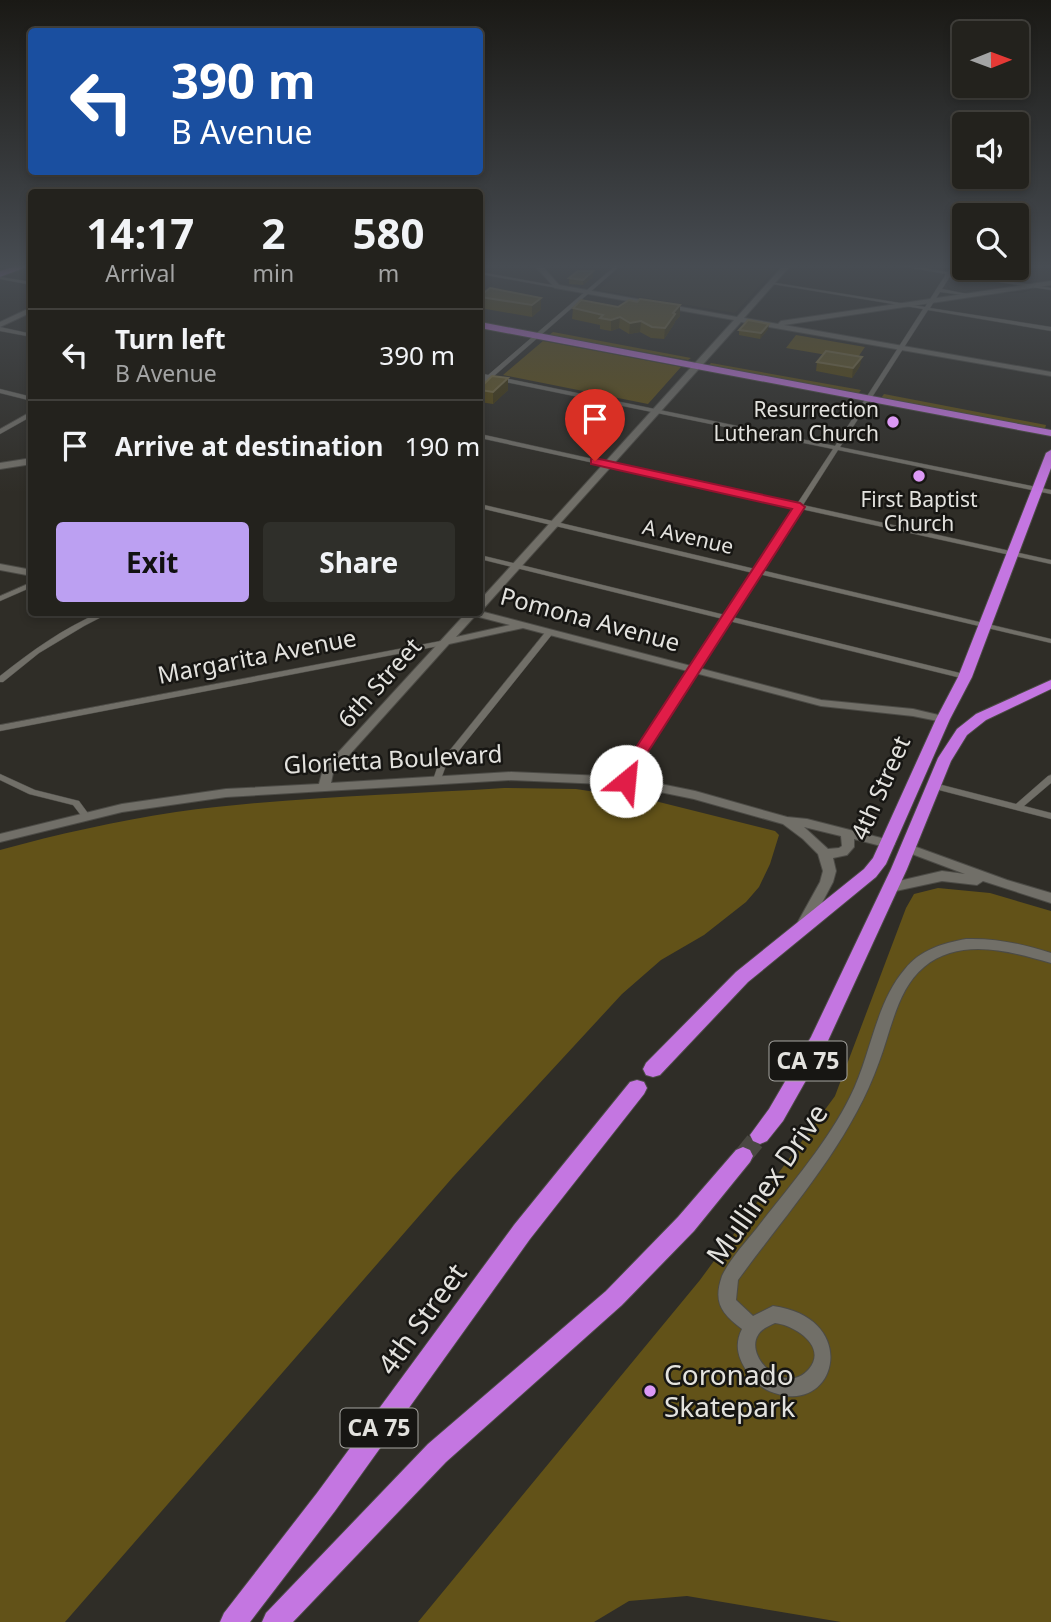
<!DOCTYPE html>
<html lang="en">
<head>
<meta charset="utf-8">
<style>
	:root { --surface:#23221d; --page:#2f2f2a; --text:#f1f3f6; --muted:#a3a4a4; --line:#403f3b; --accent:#bca0f2 }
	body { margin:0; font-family:"Noto Sans",sans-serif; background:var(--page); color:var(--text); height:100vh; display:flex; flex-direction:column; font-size:26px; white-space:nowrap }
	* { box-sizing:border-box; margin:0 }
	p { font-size:23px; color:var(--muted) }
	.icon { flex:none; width:38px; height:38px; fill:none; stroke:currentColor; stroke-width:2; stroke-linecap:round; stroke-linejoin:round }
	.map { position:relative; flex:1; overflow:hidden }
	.sheet { position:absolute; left:28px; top:189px; width:455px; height:427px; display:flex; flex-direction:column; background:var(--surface); border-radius:7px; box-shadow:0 4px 10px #0003,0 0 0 2px var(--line) }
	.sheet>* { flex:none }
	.top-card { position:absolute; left:28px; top:28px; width:455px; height:147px; border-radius:7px; box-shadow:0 4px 10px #0003,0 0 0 2px var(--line); background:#1a4fa0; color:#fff; overflow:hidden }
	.needle { width:46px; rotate:89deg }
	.tools { position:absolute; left:952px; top:21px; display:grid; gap:14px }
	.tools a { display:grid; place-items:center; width:77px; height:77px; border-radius:7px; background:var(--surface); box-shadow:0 4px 10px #0003,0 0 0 2px var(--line); font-size:35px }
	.pin { position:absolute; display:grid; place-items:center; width:60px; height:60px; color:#fff; margin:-72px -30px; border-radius:50% 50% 50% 0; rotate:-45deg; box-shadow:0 0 7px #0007 }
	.pin .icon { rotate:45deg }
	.me { position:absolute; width:77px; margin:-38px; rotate:28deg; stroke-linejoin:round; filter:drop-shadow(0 0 5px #0008) }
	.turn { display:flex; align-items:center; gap:24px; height:147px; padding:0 28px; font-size:32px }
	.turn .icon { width:91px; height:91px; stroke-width:2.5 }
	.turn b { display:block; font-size:49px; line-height:60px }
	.eta { display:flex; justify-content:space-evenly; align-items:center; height:119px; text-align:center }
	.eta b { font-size:42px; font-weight:700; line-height:49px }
	.primary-button { display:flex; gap:14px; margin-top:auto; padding:14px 28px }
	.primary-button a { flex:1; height:80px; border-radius:7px; background:var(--accent); color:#111; font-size:28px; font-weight:700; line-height:80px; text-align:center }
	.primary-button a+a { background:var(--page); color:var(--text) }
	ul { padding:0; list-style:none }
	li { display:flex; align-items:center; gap:21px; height:91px; padding:0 28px; border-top:2px solid var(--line) }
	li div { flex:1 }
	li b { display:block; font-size:26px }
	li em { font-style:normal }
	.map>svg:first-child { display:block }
	.built { fill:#373428 }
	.green { fill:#625218 }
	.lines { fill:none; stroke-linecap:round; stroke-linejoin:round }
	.highway-tunnel { stroke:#4a4842; stroke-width:19; stroke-dasharray:19 10; stroke-linecap:butt }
	.street-casing { stroke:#4c4b46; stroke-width:1 }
	.secondary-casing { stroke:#4c4b46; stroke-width:2 }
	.highway-casing { stroke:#4c4b46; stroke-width:2 }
	.street { fill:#716f68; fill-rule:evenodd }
	.secondary { fill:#716f68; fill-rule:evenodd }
	.highway { fill:#c476e1; fill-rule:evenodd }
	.wall { fill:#584910 }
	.shaded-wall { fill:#413710 }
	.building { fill:#665926; stroke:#7a6e43; stroke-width:2 }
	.route { fill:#e11d48; stroke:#92132f; stroke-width:2 }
	.poi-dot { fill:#dc99f5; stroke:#171613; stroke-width:2.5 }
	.labels { text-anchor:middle; stroke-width:5; stroke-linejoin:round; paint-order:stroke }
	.far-poi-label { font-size:21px; fill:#e3e2de; stroke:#171613; text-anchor:end }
	.far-street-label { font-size:21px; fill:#e3e2de; stroke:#171613 }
	.shield { fill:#171613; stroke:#a6a5a1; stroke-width:2 }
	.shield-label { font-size:23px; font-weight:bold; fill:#e3e2de }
	.street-label { font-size:24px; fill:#e3e2de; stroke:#171613 }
	.near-street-label { font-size:28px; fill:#e3e2de; stroke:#171613 }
	.near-poi-label { font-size:28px; fill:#e3e2de; stroke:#171613; text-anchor:start }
</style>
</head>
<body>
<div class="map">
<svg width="1051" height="1622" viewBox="0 0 1051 1622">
	<rect width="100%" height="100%" fill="#2f2d27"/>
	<!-- built -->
	<path class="built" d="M627,266H778L735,313L599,290Z"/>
	<!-- green -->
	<path class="green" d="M553,332L691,358L688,360L549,335Z
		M796,335L865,347L856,360L786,348Z
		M543,341L681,367L648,404L503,375Z
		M711,363L861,390L858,394L708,366Z
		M884,394L1046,425L1045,429L881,398Z
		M504,788L576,789L655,801L775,831L779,835L770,864L759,887L746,902L704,935L661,960L622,994L453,1177L65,1622H0V850C58,834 117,821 176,812C285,797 395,795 504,788Z
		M938,888L990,893L1051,911V1622H841L687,1596L629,1601L594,1622H418L700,1280L835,1096L906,908L914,894Z"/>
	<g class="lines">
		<!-- highway-tunnel -->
		<path class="highway-tunnel" d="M743,1156L760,1135"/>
		<!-- street casing -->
		<g class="street-casing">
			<path id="street" d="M615,266H620L494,376L835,446L923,309L772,284H770V282L925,307L946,274L900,266H911L948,272L952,266H956L952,272L1051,288V290L951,275L942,289L973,295L971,296L940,292L930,308L1051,327V331L928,310L840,447L1051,490V494L838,450L803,505L1051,560V564L801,509L761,570L1051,639V643L759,574L732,617L968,675L969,677L965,679L729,621L632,772L629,783H623L622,781L624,772L723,619L480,559V555L725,615L753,573L480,508V504L755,569L795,507L480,438V434L797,504L833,449L491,379L482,386L480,387V383L485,378L480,377V373L488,375Z
				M480,272L557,286L559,287L557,288L480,274Z
				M0,277L32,282V285L0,279Z
				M0,327L32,334V337L0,331Z
				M0,389L32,397V401L0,393Z
				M32,411V416L0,434V429Z
				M32,582V587L0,601V596Z
				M101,612H111L84,626L39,653L3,682H0V676C33,650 62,629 101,612Z
				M547,630H553L554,632L445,768L440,782H434L433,780L438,765Z
				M446,640H449L450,642L449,644L0,731V725Z
				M0,774L35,790L79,801L90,816L89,818H83L73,805L29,794L0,780Z
				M1051,775V783L1024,806L1051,813V819L939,790L938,788L942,785L1016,804L1048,776Z"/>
		</g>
		<!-- secondary casing -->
		<g class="secondary-casing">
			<path id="secondary" d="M535,266H542L559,285L737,317L783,266H790L744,318L778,324L781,321L1051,281V285L784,325L1051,372V376L741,322L484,608L480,609V600L734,320L555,288Z
				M32,307V312L0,327V322Z
				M32,458V464L0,469V463Z
				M0,564L32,570V576L0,570Z
				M480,611L821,700L913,709L947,717L949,719L943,722L913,716L821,706L523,628L449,644L333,773L331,783L511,772L626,777L695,791L787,817L807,819L893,841L895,844L889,848L854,839V847L847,855L833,858L836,871L833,882L806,933H796L794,929L820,882L823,871L818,854L803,839L783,824L694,799L626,785L511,780L226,797L122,812L0,842V834L122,804L226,789L319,784L323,769L467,612H480ZM475,616L510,625L456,637ZM804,827L841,836L842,846L839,848L828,849Z
				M908,844L1007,880L1051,893V903L983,881L977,885L942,881L891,892L886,890L884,887L886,884L942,871L965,874L904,851L902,848L904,845Z
				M966,939C996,938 1023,944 1051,953V963C1010,951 960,937 924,967C897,989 891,1031 879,1062C850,1144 788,1211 738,1280L736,1300L753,1316L773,1306C860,1318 837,1412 778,1394C766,1391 755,1384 748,1373C738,1358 734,1345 742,1329C721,1313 713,1302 722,1276C730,1259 745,1243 757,1228C788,1188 828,1142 850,1097C871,1056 875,1004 905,969C920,950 943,943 966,939ZM775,1323C794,1325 828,1346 809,1369C786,1397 744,1357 758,1335C761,1329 769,1326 775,1323Z"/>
		</g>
		<!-- highway casing -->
		<g class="highway-casing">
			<path id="highway" d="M16,266H29L0,277V271Z
				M480,322L1051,430V436L480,328Z
				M1051,450V468L972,677L950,719L886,864L876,877L748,982L660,1075L653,1077L646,1075L643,1069L646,1063L736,972L864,869L873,858L936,719L958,677L1046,453Z
				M1051,680V689L986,720L967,735L951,761L907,869L826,1045L783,1121L767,1141L760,1144L753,1141L750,1135L769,1109L811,1037L891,869L938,758L957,729L976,714Z
				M637,1080L644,1082L647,1088L644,1094L530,1239L335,1511L250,1622H220L224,1613L317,1493L514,1225L630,1082Z
				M743,1147L750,1150L753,1156L750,1162L694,1231L622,1305L446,1462L293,1622H262L266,1613L428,1444L606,1291L678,1217L736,1150Z"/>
		</g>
		<!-- street -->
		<use href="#street" class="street"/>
		<!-- secondary -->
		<use href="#secondary" class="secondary"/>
		<!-- highway -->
		<use href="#highway" class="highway"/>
	</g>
	<!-- wall -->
	<path class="wall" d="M593,271V277L583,285L569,284V278Z
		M480,296L541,298V309L532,317L480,308Z
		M618,307L680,316L675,321L674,324L664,339L651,338L640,332L629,334L619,328L611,331L600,329V325L572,319L573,308Z
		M768,329L760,339L739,335V330Z
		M817,362L860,366L852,378L816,371Z
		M508,378V390L493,404L480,402V388Z"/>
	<!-- shaded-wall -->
	<path class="shaded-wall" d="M593,271V277L583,285V280Z
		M541,298V309L532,317V305Z
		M680,305V316L675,321L674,324L664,339L665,328L673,313Z
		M620,317L619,328L611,331V320Z
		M641,321L640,332L629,334L630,323Z
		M769,324L768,329L760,339L761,333Z
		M862,357L860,366L852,378L853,368Z
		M508,378V390L493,404V392Z"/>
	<!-- building -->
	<path class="building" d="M578,271H593L583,280L569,278Z
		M490,288L541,298L532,305L480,297V296Z
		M640,299L680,305L673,313L675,314L665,328L652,327L641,321L630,323L620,317L611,320L600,318L603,315L573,308L581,300L618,307L629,300L637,302Z
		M748,320L769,324L761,333L739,330Z
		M826,351L862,357L853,368L817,362Z
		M492,376L508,378L493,392L480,390V388Z"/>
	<!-- sky -->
	<linearGradient id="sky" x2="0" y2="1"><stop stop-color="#1a1915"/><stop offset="0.54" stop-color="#474c52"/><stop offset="1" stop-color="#474c52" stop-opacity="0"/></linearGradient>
	<rect width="1051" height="493" fill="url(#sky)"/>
	<!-- route -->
	<path class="route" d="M595,458L800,503L805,507L635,772L631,785L626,786L618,781L620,772L792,509L591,464V459Z"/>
	<!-- markers -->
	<g class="poi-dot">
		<circle cx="893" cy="422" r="7"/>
		<circle cx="919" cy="476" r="7"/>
		<circle cx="650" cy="1391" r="7"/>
	</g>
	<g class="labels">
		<!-- far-poi labels -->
		<g class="far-poi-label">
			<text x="879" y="417">Resurrection<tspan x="879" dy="24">Lutheran Church</tspan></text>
			<text x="919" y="507" text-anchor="middle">First Baptist<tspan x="919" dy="24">Church</tspan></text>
		</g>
		<!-- far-street labels -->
		<g class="far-street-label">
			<text transform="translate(688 537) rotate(13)" y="7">A Avenue</text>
		</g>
		<!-- shield labels -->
		<g class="shield">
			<rect x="769.5" y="1041.5" width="77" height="39" rx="5"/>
			<rect x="340.5" y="1408.5" width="77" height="39" rx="5"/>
		</g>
		<g class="shield-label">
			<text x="808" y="1069">CA 75</text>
			<text x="379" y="1436">CA 75</text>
		</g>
		<!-- street labels -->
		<g class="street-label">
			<text transform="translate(590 620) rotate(15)" y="8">Pomona Avenue</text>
			<text transform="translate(257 657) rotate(-11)" y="8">Margarita Avenue</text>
			<text transform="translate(380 683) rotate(-48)" y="8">6th Street</text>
			<text transform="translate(393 760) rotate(-3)" y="8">Glorietta Boulevard</text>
			<text transform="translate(881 788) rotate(-66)" y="8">4th Street</text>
		</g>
		<!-- near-street labels -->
		<g class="near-street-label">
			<text transform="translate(767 1184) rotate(-55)" y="10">Mullinex Drive</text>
			<text transform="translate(422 1319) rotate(-54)" y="10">4th Street</text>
		</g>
		<!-- near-poi labels -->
		<g class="near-poi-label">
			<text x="664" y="1385">Coronado<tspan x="664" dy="32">Skatepark</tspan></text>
		</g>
	</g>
</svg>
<div class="tools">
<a><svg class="needle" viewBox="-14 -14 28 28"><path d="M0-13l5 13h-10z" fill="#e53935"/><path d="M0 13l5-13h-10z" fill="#a3a4a4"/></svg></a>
<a><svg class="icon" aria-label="sound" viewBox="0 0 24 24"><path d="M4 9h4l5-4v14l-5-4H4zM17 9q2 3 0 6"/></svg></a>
<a><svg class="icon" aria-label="search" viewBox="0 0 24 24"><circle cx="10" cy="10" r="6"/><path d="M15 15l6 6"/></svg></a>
</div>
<div class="pin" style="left:595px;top:461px;background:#d93025"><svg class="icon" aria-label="arrive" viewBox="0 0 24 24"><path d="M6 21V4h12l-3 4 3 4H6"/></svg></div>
<svg class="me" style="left:626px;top:781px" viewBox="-20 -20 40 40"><circle r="19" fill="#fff"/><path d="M0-13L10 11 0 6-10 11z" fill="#e11d48"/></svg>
<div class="top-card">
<div class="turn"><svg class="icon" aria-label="left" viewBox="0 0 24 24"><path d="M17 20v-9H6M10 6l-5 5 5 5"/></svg><div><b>390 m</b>B Avenue</div></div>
</div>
<section class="sheet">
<div class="eta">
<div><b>14:17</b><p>Arrival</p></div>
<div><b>2</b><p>min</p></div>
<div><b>580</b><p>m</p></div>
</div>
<ul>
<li><svg class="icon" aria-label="left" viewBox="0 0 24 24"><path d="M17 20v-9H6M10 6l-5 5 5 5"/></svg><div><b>Turn left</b><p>B Avenue</p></div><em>390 m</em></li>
<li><svg class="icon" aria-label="arrive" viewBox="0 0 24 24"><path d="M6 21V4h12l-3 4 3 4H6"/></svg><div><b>Arrive at destination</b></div><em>190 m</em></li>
</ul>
<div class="primary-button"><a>Exit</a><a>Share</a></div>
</section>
</div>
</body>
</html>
